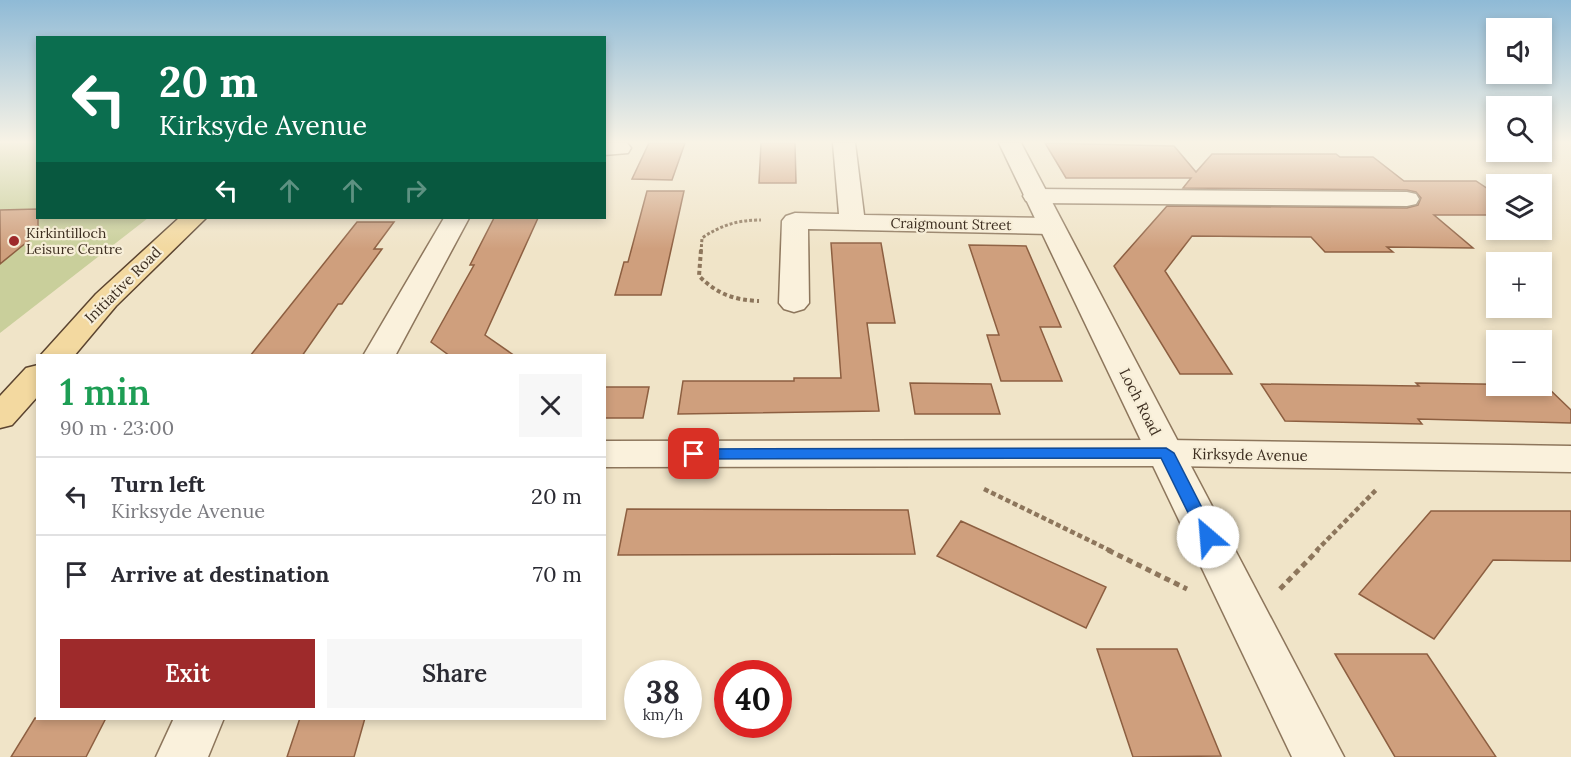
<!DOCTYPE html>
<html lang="en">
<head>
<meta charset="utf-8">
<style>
	:root { --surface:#fff; --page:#f7f7f7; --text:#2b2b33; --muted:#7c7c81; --line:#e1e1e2; --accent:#9e2a2b }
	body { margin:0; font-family:Lora,serif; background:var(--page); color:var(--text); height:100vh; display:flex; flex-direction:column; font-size:22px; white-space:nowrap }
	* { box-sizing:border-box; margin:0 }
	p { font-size:20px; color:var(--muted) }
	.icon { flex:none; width:33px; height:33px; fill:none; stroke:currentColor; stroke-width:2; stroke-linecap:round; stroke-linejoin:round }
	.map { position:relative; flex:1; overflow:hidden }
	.sheet { position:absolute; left:36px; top:354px; width:570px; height:366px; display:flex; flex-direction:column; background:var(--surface); border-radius:0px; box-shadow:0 3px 9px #0003 }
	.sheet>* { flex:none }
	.top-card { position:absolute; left:36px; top:36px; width:570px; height:183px; border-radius:0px; box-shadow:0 3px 9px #0003; background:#0b6e4f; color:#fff; overflow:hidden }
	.buttons { position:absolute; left:1486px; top:18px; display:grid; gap:12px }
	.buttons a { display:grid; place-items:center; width:66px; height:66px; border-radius:0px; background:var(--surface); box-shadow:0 3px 9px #0003; font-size:30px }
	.speed { position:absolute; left:624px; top:660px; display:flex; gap:12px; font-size:30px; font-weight:700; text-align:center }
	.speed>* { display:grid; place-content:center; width:78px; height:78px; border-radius:50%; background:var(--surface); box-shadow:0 3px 9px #0003; line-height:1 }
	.speed small { font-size:15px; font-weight:400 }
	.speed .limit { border:9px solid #d22; background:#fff; color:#111 }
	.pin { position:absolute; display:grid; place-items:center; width:51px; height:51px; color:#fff; margin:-26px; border-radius:12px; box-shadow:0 3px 9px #0006 }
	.me { position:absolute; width:66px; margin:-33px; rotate:333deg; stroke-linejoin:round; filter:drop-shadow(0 0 4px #0008) }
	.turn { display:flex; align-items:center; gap:21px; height:126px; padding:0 24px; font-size:27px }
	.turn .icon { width:78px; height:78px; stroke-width:2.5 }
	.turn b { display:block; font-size:42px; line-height:51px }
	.lanes { display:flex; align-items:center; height:57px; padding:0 24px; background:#0003; justify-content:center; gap:30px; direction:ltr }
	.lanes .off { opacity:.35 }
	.round { display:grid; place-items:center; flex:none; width:63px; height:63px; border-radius:0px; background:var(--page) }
	.summary { display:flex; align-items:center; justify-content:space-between; height:102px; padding:0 24px }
	h1 { font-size:36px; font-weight:600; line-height:45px; color:#1e9e55 }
	.cta { display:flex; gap:12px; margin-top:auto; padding:12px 24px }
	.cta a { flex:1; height:69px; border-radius:0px; background:var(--accent); color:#fff; font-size:24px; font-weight:600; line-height:69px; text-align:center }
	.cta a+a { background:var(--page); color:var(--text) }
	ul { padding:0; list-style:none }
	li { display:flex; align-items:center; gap:18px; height:78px; padding:0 24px; border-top:2px solid var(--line) }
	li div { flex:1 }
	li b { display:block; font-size:22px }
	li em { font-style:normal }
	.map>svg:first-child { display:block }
	.green { fill:#c9cf9b }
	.building { fill:#cf9f7d; stroke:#8d5f41; stroke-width:1.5 }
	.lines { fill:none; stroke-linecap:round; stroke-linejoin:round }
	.minor-casing { stroke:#8d765c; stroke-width:3 }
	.tertiary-casing { stroke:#8d765c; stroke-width:3 }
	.primary-casing { stroke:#5b4430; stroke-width:3 }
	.path-far3 { stroke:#8d765c; stroke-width:3; stroke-dasharray:3 2; stroke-linecap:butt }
	.path-far2 { stroke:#8d765c; stroke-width:4; stroke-dasharray:4 3; stroke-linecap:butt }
	.path-far1 { stroke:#8d765c; stroke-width:4.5; stroke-dasharray:5 3; stroke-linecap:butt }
	.path { stroke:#8d765c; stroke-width:5; stroke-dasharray:6 4.5; stroke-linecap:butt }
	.minor { fill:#faf1dc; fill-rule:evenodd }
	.tertiary { fill:#faf1dc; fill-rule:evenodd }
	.primary { fill:#f3d9a0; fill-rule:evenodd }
	.route { fill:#1a73e8; stroke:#114b97; stroke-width:1.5 }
	.poi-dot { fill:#9e2a2b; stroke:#f7eed8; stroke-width:2 }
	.labels { text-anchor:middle; stroke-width:4.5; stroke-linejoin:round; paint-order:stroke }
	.far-street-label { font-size:14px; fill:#3d2e20; stroke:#f7eed8 }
	.far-poi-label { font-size:14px; fill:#3d2e20; stroke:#f7eed8; text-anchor:start }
	.street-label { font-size:15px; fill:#3d2e20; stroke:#f7eed8 }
</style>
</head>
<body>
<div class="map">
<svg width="1571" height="757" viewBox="0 0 1571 757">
	<rect width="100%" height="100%" fill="#f0e4c8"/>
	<!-- green -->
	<path class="green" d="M0,143H37L38,218H148L0,333Z"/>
	<!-- building -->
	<path class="building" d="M649,143H685L672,180L632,179Z
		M761,143H795L796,183H759Z
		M1045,143L1174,146L1196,172L1212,154H1336L1340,157H1373L1404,181H1476L1497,195V215H1434L1473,248L1387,247L1393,252H1325L1311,237L1192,236L1165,271L1232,374H1180L1114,266L1167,206L1407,208L1418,205L1421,198L1416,192L1407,190L1183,188L1191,178H1066Z
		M647,191H684L661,295H615L624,262H628Z
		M38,209V233L0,264V210Z
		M494,218H538L485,335L515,356H450L431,342L474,265H470Z
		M357,222H394L374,249H382L342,304H338L302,356H250Z
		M831,243H881L895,323H867L879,411L678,414L683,381H794V378H841Z
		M969,245L1026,246L1061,327H1040L1062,381H1001L987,335H999Z
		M910,383L991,384L1000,414H915Z
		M1416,383L1545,385L1571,410V423L1418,419L1422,424L1285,421L1261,384L1419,386Z
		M604,387H649L643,418H604Z
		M627,509L908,510L915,554L618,555Z
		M1431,511H1571V561L1493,560L1434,639L1359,594Z
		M961,521L1106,587L1086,628L937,556Z
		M1097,649H1177L1221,756L1133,757Z
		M1335,654H1427L1496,757H1395Z
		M35,718H106L86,757H11Z
		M300,718H365L354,757H287Z"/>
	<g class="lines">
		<!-- minor casing -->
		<g class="minor-casing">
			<path id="minor" d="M604,143H627L631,148L628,153L604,155Z
				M833,143H855L864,215L1050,218L1059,221L1063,226L1059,231L1050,234L808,229L809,303L804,309L794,312L784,309L779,303L782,221L786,216L795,213L839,214Z
				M1035,189L1407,192L1416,194L1419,199L1416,204L1407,206L1035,203L1026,201L1023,196L1026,191Z
				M444,218H469L395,356H363Z
				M1166,440L1571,446V472L1166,466L604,467V441Z
				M174,718H224L208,757H156Z"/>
		</g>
		<!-- tertiary casing -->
		<g class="tertiary-casing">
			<path id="tertiary" d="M999,143H1021L1344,757H1292Z"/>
		</g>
		<!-- primary casing -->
		<g class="primary-casing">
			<path id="primary" d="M179,218H206L116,306L74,356H40L96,294Z
				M38,365V396L12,425L0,428V396L26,368Z"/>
		</g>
		<!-- path-far3 -->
		<path class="path-far3" d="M701,252L702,238C721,225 738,220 761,220"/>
		<!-- path-far2 -->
		<path class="path-far2" d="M701,250L699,276C717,294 734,300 759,301"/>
		<!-- path-far1 -->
		<path class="path-far1" d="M984,489L1111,551
			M1316,551L1377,489"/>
		<!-- path -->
		<path class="path" d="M1108,550L1187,589
			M1280,589L1318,550"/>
		<!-- minor -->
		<use href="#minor" class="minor"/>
		<!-- tertiary -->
		<use href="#tertiary" class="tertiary"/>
		<!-- primary -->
		<use href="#primary" class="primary"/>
	</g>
	<!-- sky -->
	<linearGradient id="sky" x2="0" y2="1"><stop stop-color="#8fbad6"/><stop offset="0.57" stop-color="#f8f3e6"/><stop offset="1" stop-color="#f8f3e6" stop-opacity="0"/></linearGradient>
	<rect width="1571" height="249" fill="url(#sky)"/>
	<!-- route -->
	<path class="route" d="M1166,448L1174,453L1217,537L1214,541L1208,543L1202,541L1161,458L694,459L686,454L694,449Z"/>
	<!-- markers -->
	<circle class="poi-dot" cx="14" cy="241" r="6"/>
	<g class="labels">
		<!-- far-street labels -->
		<g class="far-street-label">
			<text transform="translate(951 224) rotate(1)" y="5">Craigmount Street</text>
		</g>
		<!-- far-poi labels -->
		<g class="far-poi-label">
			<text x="26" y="238">Kirkintilloch<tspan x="26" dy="16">Leisure Centre</tspan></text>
		</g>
		<!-- street labels -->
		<g class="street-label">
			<text transform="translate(123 285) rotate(-45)" y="5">Initiative Road</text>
			<text transform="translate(1140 402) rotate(63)" y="5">Loch Road</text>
			<text transform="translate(1250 455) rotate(1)" y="5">Kirksyde Avenue</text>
		</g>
	</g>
</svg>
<div class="buttons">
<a><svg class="icon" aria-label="sound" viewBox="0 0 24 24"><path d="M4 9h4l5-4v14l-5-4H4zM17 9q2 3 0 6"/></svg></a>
<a><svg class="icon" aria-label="search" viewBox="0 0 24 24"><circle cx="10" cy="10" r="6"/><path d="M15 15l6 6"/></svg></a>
<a><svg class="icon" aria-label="layers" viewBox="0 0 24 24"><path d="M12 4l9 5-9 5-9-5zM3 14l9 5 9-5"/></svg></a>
<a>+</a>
<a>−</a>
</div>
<div class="speed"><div>38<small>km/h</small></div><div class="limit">40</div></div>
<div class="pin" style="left:694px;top:454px;background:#d93025"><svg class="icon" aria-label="arrive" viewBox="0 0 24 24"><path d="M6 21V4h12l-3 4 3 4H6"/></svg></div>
<svg class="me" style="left:1208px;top:537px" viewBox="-20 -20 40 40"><circle r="19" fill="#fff"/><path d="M0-13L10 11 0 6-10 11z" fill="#1a73e8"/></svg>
<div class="top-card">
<div class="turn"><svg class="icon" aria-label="left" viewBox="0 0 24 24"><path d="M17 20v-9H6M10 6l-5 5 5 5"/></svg><div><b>20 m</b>Kirksyde Avenue</div></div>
<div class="lanes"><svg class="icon" aria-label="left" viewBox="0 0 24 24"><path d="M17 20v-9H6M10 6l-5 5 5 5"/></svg><svg class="icon off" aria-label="ahead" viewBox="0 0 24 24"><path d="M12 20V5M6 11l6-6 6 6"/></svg><svg class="icon off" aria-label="ahead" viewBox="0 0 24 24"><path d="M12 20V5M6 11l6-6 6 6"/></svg><svg class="icon off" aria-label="right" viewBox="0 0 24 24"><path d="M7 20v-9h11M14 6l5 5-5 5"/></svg></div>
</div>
<section class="sheet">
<div class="summary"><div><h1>1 min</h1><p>90 m · 23:00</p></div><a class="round"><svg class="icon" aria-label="close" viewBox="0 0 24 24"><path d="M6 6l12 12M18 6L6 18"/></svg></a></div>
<ul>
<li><svg class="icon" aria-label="left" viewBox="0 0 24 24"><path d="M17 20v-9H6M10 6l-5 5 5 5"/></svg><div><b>Turn left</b><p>Kirksyde Avenue</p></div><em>20 m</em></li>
<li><svg class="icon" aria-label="arrive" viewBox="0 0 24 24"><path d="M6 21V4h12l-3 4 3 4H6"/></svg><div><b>Arrive at destination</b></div><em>70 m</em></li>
</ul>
<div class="cta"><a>Exit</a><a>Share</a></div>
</section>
</div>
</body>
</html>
